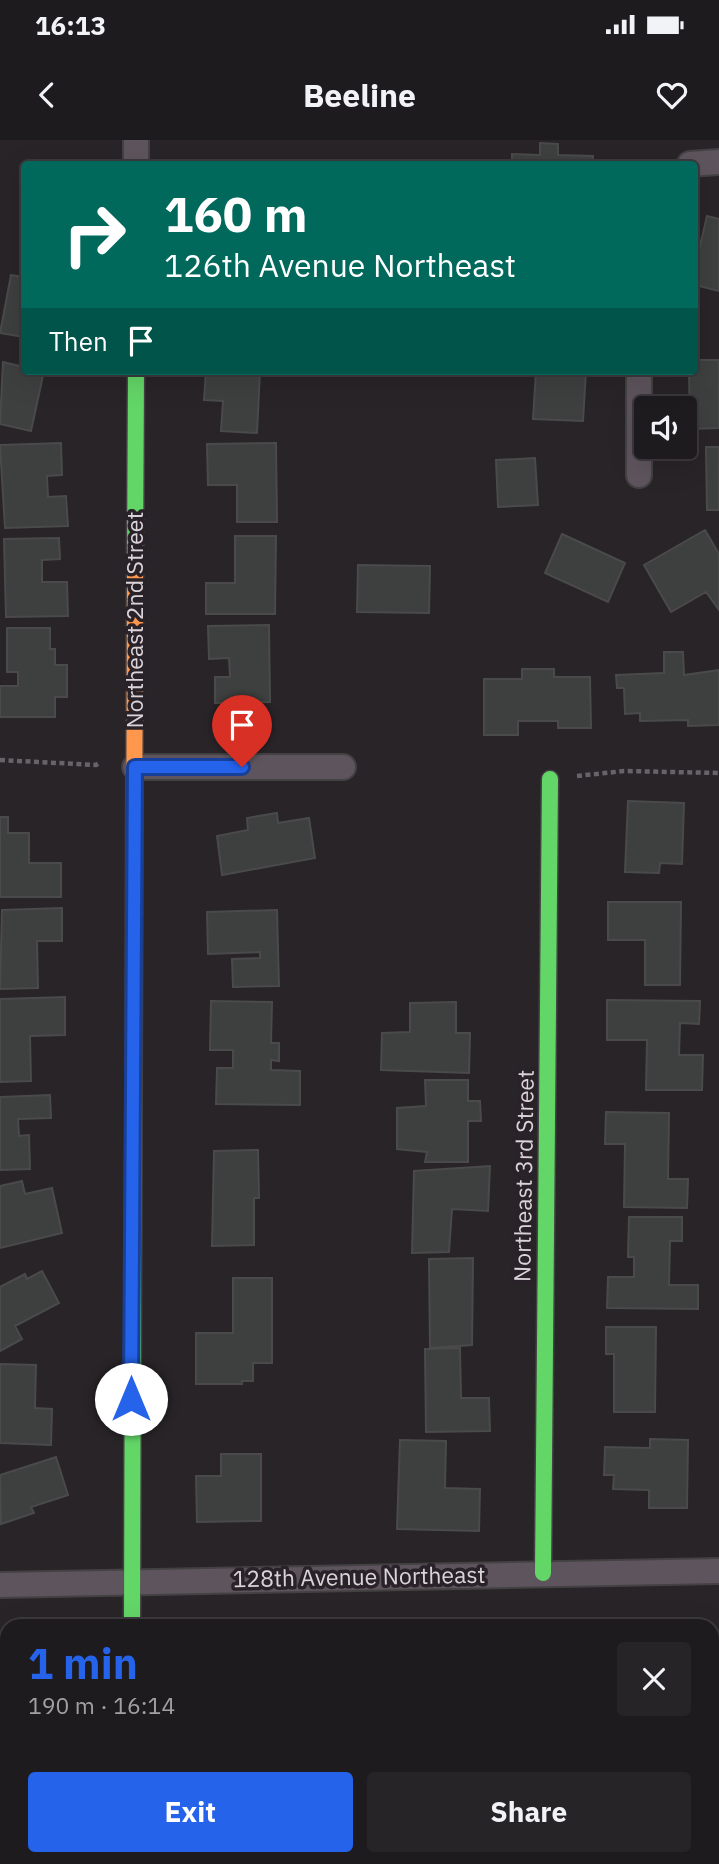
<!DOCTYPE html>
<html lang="en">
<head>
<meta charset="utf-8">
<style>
	:root { --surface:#1e1b1e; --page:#262427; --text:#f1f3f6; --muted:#a1a1a4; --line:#3c393c; --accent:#2563eb }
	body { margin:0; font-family:"IBM Plex Sans",sans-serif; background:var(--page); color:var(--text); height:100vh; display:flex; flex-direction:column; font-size:26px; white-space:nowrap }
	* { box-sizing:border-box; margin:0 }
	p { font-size:23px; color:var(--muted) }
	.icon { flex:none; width:38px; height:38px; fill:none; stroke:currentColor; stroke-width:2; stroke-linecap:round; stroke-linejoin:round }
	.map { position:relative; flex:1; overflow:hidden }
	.side { position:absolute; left:0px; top:1479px; width:719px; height:247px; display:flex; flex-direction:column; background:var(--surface); border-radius:21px 21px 0 0; box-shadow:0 7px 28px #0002,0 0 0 2px var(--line) }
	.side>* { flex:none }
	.banner { position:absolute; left:21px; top:21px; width:677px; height:214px; border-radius:7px; box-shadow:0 7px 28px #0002,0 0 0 2px var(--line); background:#00695c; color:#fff; overflow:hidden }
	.fabs { position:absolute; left:634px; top:256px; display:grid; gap:14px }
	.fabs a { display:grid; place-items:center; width:63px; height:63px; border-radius:7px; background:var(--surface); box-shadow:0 7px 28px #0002,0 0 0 2px var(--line); font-size:35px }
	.pin { position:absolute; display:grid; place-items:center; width:60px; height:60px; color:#fff; margin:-72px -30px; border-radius:50% 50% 50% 0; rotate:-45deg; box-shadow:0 0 7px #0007 }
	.pin .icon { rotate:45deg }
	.me { position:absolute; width:77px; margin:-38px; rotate:0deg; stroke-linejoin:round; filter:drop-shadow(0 0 5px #0008) }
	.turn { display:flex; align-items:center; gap:24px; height:147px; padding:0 28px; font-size:32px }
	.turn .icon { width:91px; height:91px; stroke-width:2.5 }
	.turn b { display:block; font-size:49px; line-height:60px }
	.then { display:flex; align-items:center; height:66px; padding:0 28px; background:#0003; gap:14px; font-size:26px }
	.round { display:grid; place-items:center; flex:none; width:74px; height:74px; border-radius:7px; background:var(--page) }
	.head { display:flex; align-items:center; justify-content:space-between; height:119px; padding:0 28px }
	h1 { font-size:42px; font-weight:700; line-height:52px; color:var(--accent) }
	.primary-button { display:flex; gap:14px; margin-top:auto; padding:14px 28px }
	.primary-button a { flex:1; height:80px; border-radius:7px; background:var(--accent); color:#fff; font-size:28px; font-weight:700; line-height:80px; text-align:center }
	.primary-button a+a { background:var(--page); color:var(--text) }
	.status { display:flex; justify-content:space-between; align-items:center; height:49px; padding:0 35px; background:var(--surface); direction:ltr }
	.status svg { height:19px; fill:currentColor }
	header { display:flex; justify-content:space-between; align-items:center; height:91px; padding:0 28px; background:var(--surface); font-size:32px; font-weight:700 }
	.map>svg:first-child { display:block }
	.building { fill:#3e3f3f; stroke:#4a4a4b; stroke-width:2 }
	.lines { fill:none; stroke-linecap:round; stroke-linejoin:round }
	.street-casing { stroke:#444143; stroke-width:28 }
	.fast-casing { stroke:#444143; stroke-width:19 }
	.slow-casing { stroke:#444143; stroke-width:19 }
	.path { stroke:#696268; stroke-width:4.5; stroke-dasharray:5 3.5; stroke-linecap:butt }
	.street { stroke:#5e545d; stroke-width:24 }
	.fast { stroke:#63d668; stroke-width:16 }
	.slow { stroke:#ff974d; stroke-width:16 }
	.route-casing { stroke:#184099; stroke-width:18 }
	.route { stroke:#2563eb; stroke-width:12 }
	.labels { text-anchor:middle; stroke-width:7; stroke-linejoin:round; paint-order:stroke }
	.street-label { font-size:23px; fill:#dad4d9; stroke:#2a2229 }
</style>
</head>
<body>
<div class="status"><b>16:13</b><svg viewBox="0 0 49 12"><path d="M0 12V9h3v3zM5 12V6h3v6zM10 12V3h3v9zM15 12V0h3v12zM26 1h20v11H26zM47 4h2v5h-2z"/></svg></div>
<header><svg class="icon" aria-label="back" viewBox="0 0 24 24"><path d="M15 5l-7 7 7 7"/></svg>Beeline<svg class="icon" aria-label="heart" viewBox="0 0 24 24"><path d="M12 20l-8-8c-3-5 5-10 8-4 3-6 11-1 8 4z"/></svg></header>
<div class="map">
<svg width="719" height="1724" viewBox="0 0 719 1724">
	<rect width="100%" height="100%" fill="#282428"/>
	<!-- building -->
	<path class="building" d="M540,3L558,4V15L593,16V24H512V14L540,15Z
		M707,76L719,79V151L695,145V127Z
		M11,135L24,137V197L0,193Z
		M695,220H719V288L690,289L689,231H695Z
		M3,222L24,227V231H44L31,291L0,284Z
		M206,231H260L257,293L221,291L223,261L204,260Z
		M536,231H586L583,281L533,279Z
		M61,303L62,335L47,336L48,357L66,356L68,386L5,388L0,305Z
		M276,303L277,382H237V345H208L207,304Z
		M706,307H719V370H707Z
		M535,318L538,365L498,367L496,320Z
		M705,390L719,414V470L706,452L671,472L644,425Z
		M562,394L625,423L608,462L545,433Z
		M235,396H276L275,474H206V443H235Z
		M59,398L60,419L42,420V442H67L68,476L6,477L4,399Z
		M358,425L430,426L429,473L357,472Z
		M269,485L270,562L215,563V537H230L229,518L209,519L208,486Z
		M7,488H50V509H55V525H67V557H55V577H0V546H18V532H7Z
		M664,512H683L684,535L719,530V585L688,586V580L640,581V573L625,574L624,548H617L616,535L664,533Z
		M522,529H554V537H590L591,588H558V581H518V595H484V539H522Z
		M628,661L684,663L682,724L660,723L659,733L625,732Z
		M277,673L278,683L309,678L315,718L222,735L217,696L248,690L247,678Z
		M0,677H8V693H29V723H61V757H0Z
		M608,762H681L680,845H645V800H608Z
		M62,768V801H37L38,848L0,849L2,770Z
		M277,770L279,846L233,847L232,819L260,818V812L208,814L207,772Z
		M65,857V895L30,896L31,941L0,942V859Z
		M607,860L700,861L699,884L680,883L679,915H703L702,950H646L647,900H607Z
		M211,861L272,862L271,903H279V921L271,920V930L300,931V965L216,964L217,928H233V910H210Z
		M456,862V893H470L469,933L381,930L382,893L410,892V863Z
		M425,940H468V961H480L481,981H468V1022H425L427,1012L397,1009V968L426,966Z
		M50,955L51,978L18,979L19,996L29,995L30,1029L0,1030V957Z
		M606,972L669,973L668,1039H688L687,1068L624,1067L625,1004H605Z
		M258,1010L259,1058H254V1105L212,1106L214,1011Z
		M490,1026L488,1071L452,1069L449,1112L412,1113L414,1031Z
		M22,1041L25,1054L52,1048L62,1093L0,1108V1046Z
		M629,1077H682V1101H670L669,1145H698V1169L607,1168L608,1137H634V1117H628Z
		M473,1118L472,1205L430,1208L429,1119Z
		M42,1131L59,1163L15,1186L22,1199L0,1211V1147L25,1134L27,1139Z
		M233,1138H272V1223H253V1241H242V1244H196V1193H233Z
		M606,1187H656L655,1272H614V1214H606Z
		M460,1208L461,1258H489L490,1291L426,1292L425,1209Z
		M0,1224L36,1225L35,1268L52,1269L51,1305L0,1303Z
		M650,1299L688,1300L687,1368H649V1350L613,1349L614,1335H604L605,1307L650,1308Z
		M400,1300L446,1301L445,1348L480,1349L479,1391L397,1389Z
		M221,1314H261V1381L197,1382L196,1336H221Z
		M56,1317L68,1355L31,1367L34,1373L1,1384L0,1335Z
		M702,1482V1486H667V1483Z
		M712,1506H718V1542H712Z
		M712,1672H719V1721L636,1724V1718H712Z
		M7,1705V1718H66L61,1724H0V1712Z
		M217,1718H267L269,1724H212Z
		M336,1718H403V1724H336Z
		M411,1718H487V1722L411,1723Z
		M535,1718H611V1724H535Z"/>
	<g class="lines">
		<!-- street casing -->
		<g class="street-casing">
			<path id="street" d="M136,24V0
				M690,24L719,22
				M639,335V231
				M135,627H343
				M0,1445L719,1431
				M138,1718V1724"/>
		</g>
		<!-- fast casing -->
		<g class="fast-casing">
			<path id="fast" d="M135,425L136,231
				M543,1433L550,639
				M132,1486L134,774"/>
		</g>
		<!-- slow casing -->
		<g class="slow-casing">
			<path id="slow" d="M134,774L135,425"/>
		</g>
		<!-- path -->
		<path class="path" d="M0,620L96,625L101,622
			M577,636L624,631L719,633"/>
		<!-- street -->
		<use href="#street" class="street"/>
		<!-- fast -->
		<use href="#fast" class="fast"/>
		<!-- slow -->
		<use href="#slow" class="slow"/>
	</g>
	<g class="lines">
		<!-- route casing -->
		<g class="route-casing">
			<path id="route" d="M131,1259L135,627H242"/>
		</g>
		<!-- route -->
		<use href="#route" class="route"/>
	</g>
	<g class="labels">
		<!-- street labels -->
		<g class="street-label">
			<text transform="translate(135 480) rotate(-90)" y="8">Northeast 2nd Street</text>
			<text transform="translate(524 1036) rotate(-89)" y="8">Northeast 3rd Street</text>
			<text transform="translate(359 1437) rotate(-1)" y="8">128th Avenue Northeast</text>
		</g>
	</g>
</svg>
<div class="fabs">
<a><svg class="icon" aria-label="sound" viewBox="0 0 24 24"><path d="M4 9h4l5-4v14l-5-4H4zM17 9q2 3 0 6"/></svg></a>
</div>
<div class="pin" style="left:242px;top:627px;background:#d93025"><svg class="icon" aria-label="arrive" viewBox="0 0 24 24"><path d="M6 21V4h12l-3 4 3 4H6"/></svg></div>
<svg class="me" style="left:131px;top:1259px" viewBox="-20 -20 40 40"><circle r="19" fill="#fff"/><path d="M0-13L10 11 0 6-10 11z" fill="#2563eb"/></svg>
<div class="banner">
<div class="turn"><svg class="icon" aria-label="right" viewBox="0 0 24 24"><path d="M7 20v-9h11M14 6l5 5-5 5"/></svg><div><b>160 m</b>126th Avenue Northeast</div></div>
<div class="then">Then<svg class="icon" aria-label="arrive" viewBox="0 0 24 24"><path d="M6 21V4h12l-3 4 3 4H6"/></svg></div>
</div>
<section class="side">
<div class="head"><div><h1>1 min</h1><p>190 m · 16:14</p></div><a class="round"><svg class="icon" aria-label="close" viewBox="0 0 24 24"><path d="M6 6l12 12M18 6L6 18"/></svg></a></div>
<div class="primary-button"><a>Exit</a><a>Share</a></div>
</section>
</div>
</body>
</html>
